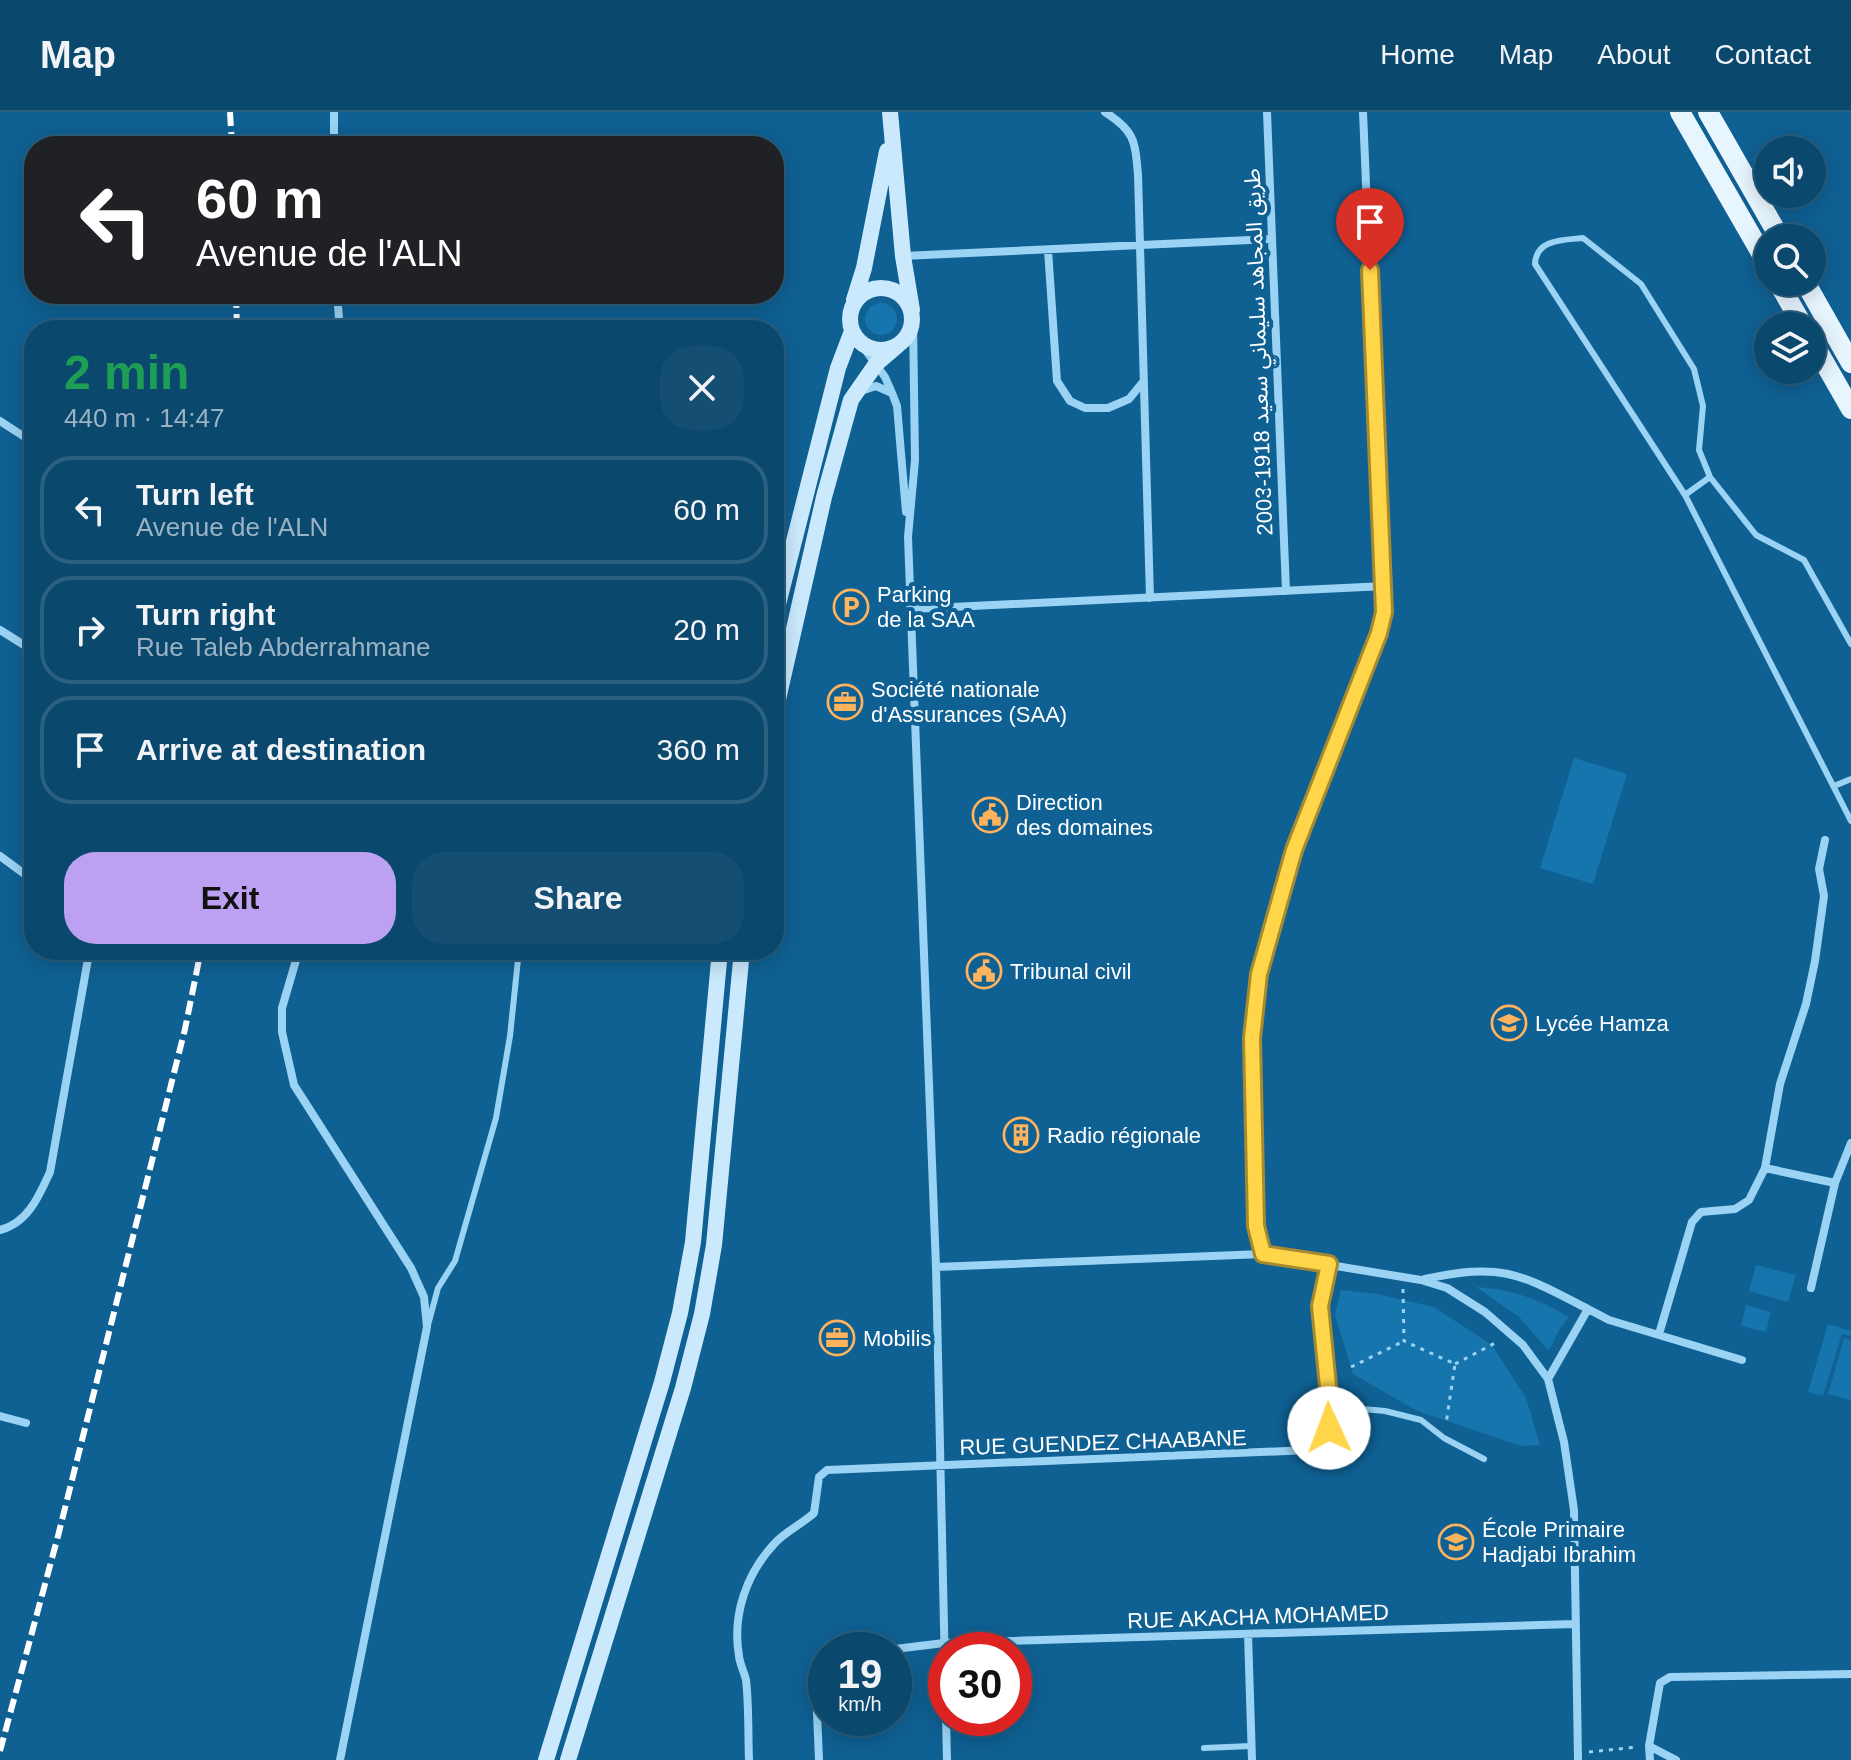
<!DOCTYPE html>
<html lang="en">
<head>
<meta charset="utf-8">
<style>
	:root { --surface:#0b486e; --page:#144f73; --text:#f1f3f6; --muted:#9ab2c2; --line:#2b6081; --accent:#bca0f2 }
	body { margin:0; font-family:Arial,"Noto Sans Arabic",sans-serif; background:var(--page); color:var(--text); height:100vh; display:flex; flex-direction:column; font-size:30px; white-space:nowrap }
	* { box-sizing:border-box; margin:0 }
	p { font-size:26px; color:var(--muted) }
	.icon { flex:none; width:44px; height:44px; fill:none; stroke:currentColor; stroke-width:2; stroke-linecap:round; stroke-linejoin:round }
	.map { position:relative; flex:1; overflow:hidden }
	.details { position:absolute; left:24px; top:208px; width:760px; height:640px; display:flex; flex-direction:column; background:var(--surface); border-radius:32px; box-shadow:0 4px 20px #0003,0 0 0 2px var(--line) }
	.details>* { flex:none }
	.hud { position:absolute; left:24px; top:24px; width:760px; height:168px; border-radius:32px; box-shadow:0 4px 20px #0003,0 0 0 2px var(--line); background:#202124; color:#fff; overflow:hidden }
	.tools { position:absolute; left:1754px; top:24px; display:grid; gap:16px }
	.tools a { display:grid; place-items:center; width:72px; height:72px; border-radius:50%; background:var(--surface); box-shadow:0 4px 20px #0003,0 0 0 2px var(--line); font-size:40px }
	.speed { position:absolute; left:808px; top:1520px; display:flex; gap:16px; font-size:40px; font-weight:700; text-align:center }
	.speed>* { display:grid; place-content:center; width:104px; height:104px; border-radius:50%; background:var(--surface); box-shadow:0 4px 20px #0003,0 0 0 2px var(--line); line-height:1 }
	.speed small { font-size:20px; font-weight:400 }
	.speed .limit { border:12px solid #d22; background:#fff; color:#111 }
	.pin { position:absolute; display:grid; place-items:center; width:68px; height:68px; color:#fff; margin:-82px -34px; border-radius:50% 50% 50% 0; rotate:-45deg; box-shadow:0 0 8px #0007 }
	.pin .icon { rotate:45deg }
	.me { position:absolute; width:88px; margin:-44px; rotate:358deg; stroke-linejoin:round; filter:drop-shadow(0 0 6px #0008) }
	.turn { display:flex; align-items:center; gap:28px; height:168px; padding:0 40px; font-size:36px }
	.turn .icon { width:104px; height:104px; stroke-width:2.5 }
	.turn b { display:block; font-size:56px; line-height:68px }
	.round { display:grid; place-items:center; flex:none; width:84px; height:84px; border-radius:32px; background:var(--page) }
	.head { display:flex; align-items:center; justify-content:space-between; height:136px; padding:0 40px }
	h1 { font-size:48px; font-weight:800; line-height:60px; color:#1e9e55 }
	.action { display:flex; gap:16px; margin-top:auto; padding:16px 40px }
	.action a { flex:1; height:92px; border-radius:32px; background:var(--accent); color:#111; font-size:32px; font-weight:800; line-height:92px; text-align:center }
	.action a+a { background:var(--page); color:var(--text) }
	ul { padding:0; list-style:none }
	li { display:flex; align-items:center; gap:24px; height:108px; margin:0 16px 12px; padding:0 24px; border:4px solid var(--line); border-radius:32px }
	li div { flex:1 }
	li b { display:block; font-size:30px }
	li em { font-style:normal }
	header { display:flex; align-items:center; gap:48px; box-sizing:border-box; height:112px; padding:0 40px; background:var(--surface); border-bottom:2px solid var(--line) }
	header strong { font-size:38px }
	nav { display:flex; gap:44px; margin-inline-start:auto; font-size:28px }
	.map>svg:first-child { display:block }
	.green { fill:#1675ad }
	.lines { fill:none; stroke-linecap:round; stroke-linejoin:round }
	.path { stroke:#9ad3f4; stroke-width:3; stroke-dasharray:4 6; stroke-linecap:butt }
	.lane { stroke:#9ad3f4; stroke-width:6 }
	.street { stroke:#9ad3f4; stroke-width:8 }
	.secondary { stroke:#cae9fd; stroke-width:16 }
	.primary { stroke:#e7f5ff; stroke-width:20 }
	.rail { stroke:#fff; stroke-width:6; stroke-dasharray:14 6; stroke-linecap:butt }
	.route-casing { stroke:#a68a30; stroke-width:20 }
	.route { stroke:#ffd54a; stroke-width:14 }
	.labels { text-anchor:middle; stroke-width:8; stroke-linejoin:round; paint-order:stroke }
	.street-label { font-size:22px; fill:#fff; stroke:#0f6093 }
	.poi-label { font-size:22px; fill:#fff; stroke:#0f6093; text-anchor:start }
</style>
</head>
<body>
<header>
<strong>Map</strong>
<nav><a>Home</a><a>Map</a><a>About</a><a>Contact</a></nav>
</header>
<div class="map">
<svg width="1851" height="1648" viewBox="0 0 1851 1648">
	<rect width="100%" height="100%" fill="#0f6093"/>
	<!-- green -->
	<path class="green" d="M865 207a16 16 0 1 1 32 0a16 16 0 1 1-32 0Z
		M1574,646L1627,662L1593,772L1540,756Z
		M1756,1153L1796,1163L1788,1190L1749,1179Z
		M1476,1175C1512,1177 1538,1187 1569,1205L1559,1218L1549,1239L1519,1205Z
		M1341,1178L1378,1182L1434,1195L1492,1233L1526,1286L1540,1333L1521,1334L1417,1299L1353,1262L1335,1203Z
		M1746,1193L1771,1200L1766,1220L1741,1214Z
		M1828,1212L1851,1219V1224L1842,1222L1823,1284L1808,1280Z
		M1844,1226L1851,1228V1288L1828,1282Z"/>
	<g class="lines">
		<!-- path -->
		<path class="path" d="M1403,1177L1404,1229L1455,1252L1446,1312
			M1455,1252L1497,1230
			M1351,1255L1404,1229
			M1589,1640L1637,1635"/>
		<!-- lane -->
		<path class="lane" d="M1685,383L1710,365
			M1851,532L1804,448L1756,423L1710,365L1699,338L1703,294L1694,257L1641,172L1583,126C1564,128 1536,127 1535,152L1685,383L1851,709
			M1834,674L1851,667
			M428,1213L438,1176L455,1149L496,1006L510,924L519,838
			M1330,1294L1385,1299L1421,1308L1444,1326L1484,1347
			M1204,1636L1251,1634"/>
		<!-- street -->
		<path class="street" d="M334,0V34
			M1105,0C1135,19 1135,29 1138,63L1150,486
			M1267,0L1286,479
			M1048,138L1057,269L1070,289L1085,296H1108L1129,287L1143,270
			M903,144L1272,127
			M337,182L340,218
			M913,208L915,348L908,425L936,1155L947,1648
			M858,228L885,265L892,281
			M861,279L876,274L892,281L897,294L906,400
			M0,309L34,331
			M911,497L1385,474
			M0,518L24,533
			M0,744L34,769
			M299,838L282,896V920L294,973L411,1156L424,1185L427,1215L340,1648
			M1765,1056L1835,1071
			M0,1118C28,1111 39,1084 50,1060L88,847L93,838
			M1263,1142L1256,1114L1253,1067L1252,926L1259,862L1294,738L1332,646L1379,521L1384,500L1363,0
			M936,1155L1263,1142L1421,1168L1447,1176L1485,1200L1523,1233L1548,1267L1564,1330L1574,1398L1578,1648
			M1425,1167C1503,1150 1520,1162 1588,1197
			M1811,1176L1835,1071L1851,1031
			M1659,1222L1692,1110L1701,1100L1735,1097L1749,1088L1765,1056L1780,972L1806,892L1815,849L1824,784L1819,757L1825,728
			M1548,1267L1588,1197L1609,1208L1742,1248
			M0,1304L26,1311
			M1248,1522L1252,1648
			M887,1538L944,1531L1574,1512
			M1649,1634L1660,1571L1670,1565L1851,1562
			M749,1648C748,1622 749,1594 746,1568C744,1559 740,1553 739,1544C732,1503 746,1462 775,1431C786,1419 802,1412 814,1401L819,1365L827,1358L1310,1338C1316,1335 1322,1333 1326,1327C1339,1306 1323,1246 1321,1221C1318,1197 1324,1175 1329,1152
			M819,1648L815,1552L820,1546L826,1545
			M1650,1648L1649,1634L1676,1648"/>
		<!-- secondary -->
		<path class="secondary" d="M890,0L903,144L912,198
			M850 207a31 31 0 1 1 62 0a31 31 0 1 1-62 0Z
			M854,188L864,156L887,39
			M774,508L838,256L852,219
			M774,605L824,385L851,288L876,252L897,234
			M546,1648L662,1270L680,1201L693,1130L720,838
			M568,1648L683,1276L702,1202L714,1133L742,838"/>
		<!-- primary -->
		<path class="primary" d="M1680,0L1768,153
			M1708,0L1780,126
			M1778,170L1803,214
			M1805,170L1851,251
			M1812,229L1851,297"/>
		<!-- rail -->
		<path class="rail" d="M230,0L232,34
			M236,182L237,218
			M0,1639L58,1424L185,917L201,838"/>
	</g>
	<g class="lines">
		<!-- route casing -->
		<g class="route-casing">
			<path id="route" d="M1329,1316L1330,1294L1320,1194L1329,1152L1263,1142L1256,1114L1252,926L1259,862L1294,738L1379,521L1384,500L1370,158"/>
		</g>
		<!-- route -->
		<use href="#route" class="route"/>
	</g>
	<!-- icons -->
	<defs>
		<g id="parking-ring" transform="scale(1.8)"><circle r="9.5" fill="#0f6093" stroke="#ffb35d" stroke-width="1.5"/><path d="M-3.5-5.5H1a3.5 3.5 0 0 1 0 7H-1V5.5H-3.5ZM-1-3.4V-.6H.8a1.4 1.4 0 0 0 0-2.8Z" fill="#ffb35d"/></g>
		<g id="office-ring" transform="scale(1.8)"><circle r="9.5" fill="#0f6093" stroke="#ffb35d" stroke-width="1.5"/><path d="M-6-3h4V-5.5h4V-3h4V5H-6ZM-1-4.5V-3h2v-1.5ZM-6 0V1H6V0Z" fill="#ffb35d"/></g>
		<g id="civic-ring" transform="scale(1.8)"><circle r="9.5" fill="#0f6093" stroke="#ffb35d" stroke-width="1.5"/><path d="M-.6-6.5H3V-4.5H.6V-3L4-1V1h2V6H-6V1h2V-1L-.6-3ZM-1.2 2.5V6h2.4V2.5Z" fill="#ffb35d"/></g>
		<g id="school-ring" transform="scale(1.8)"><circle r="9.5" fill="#0f6093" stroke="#ffb35d" stroke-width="1.5"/><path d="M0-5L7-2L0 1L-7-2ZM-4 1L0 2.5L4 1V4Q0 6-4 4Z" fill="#ffb35d"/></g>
		<g id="building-ring" transform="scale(1.8)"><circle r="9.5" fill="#0f6093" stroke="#ffb35d" stroke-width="1.5"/><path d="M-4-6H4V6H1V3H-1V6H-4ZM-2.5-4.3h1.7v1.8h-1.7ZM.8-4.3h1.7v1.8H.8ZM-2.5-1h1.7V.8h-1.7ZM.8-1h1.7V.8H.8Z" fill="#ffb35d"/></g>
	</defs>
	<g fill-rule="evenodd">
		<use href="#parking-ring" x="851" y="495"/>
		<use href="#office-ring" x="845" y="590"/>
		<use href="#civic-ring" x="990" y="703"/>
		<use href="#civic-ring" x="984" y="859"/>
		<use href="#school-ring" x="1509" y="911"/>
		<use href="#building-ring" x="1021" y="1023"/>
		<use href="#office-ring" x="837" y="1226"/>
		<use href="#school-ring" x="1456" y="1430"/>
	</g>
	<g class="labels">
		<!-- street labels -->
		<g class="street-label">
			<text transform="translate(1258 240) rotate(-92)" y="8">طريق المجاهد سليماني سعيد 1918-2003</text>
			<text transform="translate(1103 1330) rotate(-2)" y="8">RUE GUENDEZ CHAABANE</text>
			<text transform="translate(1258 1504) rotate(-2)" y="8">RUE AKACHA MOHAMED</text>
		</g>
		<!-- poi labels -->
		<g class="poi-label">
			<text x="877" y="490">Parking<tspan x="877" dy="25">de la SAA</tspan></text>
			<text x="871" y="585">Société nationale<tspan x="871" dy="25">d'Assurances (SAA)</tspan></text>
			<text x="1016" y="698">Direction<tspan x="1016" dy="25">des domaines</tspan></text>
			<text x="1010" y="867">Tribunal civil</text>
			<text x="1535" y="919">Lycée Hamza</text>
			<text x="1047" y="1031">Radio régionale</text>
			<text x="863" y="1234">Mobilis</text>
			<text x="1482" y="1425">École Primaire<tspan x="1482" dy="25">Hadjabi Ibrahim</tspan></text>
		</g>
	</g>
</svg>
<div class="tools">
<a><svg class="icon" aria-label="sound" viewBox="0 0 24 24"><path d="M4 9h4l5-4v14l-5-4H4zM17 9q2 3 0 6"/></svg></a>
<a><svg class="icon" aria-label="search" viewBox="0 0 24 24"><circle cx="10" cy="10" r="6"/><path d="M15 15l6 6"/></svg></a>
<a><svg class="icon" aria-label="layers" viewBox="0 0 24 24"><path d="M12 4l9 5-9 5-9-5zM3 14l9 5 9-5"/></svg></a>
</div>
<div class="speed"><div>19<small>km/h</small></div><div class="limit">30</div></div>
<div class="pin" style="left:1370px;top:158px;background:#d93025"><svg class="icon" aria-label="arrive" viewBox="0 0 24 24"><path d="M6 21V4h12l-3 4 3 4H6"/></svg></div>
<svg class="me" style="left:1329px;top:1316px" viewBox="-20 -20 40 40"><circle r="19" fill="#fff"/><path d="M0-13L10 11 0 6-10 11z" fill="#ffd54a"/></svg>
<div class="hud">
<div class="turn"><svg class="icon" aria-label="left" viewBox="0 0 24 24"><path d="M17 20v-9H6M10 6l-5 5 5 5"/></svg><div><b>60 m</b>Avenue de l'ALN</div></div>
</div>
<section class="details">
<div class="head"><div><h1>2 min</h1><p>440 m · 14:47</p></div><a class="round"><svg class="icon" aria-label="close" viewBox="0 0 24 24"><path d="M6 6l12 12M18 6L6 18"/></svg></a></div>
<ul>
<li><svg class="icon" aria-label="left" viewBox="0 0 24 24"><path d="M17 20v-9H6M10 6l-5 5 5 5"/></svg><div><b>Turn left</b><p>Avenue de l'ALN</p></div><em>60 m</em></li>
<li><svg class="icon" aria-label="right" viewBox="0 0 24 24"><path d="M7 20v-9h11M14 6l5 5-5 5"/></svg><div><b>Turn right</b><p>Rue Taleb Abderrahmane</p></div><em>20 m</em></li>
<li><svg class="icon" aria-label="arrive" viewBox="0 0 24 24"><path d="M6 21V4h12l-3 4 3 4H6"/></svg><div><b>Arrive at destination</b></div><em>360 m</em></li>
</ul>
<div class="action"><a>Exit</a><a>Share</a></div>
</section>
</div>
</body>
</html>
